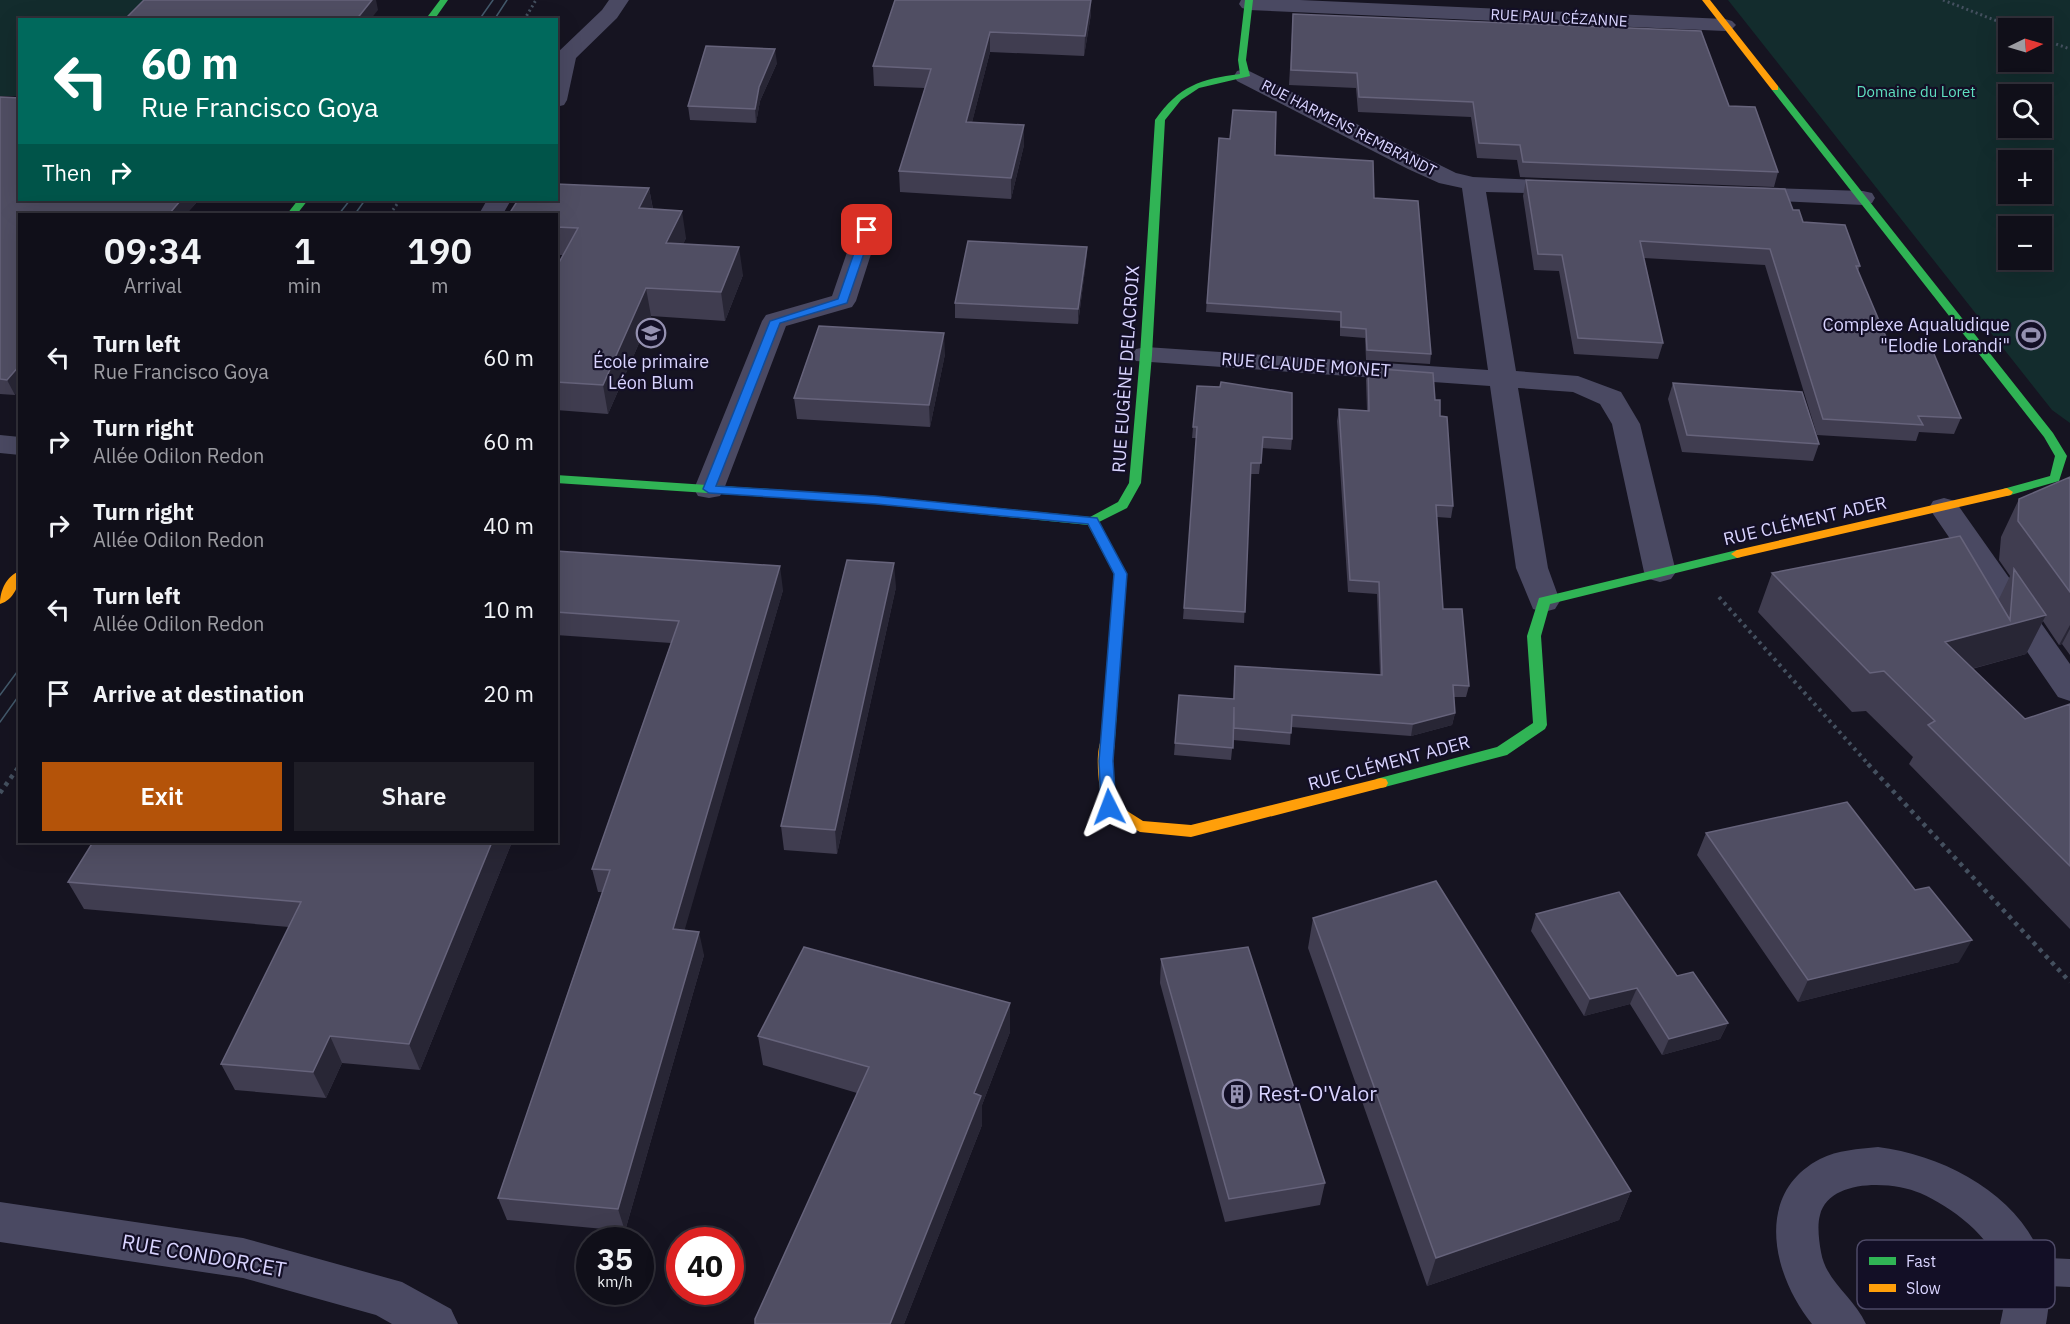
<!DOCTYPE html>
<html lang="en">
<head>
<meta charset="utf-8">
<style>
	:root { --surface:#100f19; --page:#1e1d26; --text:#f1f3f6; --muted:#9c9ca2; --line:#302f38; --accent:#b45309 }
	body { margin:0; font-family:"IBM Plex Sans",sans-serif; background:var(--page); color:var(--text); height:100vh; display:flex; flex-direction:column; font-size:22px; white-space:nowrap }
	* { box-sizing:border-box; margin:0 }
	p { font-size:20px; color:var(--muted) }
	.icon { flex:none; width:33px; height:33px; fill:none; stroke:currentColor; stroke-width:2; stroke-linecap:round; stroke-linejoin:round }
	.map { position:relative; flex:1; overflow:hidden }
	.side { position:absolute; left:18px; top:213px; width:540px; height:630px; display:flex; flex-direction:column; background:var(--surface); border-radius:0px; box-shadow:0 6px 24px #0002,0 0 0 2px var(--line) }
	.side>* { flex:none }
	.top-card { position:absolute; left:18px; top:18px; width:540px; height:183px; border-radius:0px; box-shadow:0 6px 24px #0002,0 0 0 2px var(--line); background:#00695c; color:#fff; overflow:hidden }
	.needle { width:39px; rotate:85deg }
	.fabs { position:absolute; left:1998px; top:18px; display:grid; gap:12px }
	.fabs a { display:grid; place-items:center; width:54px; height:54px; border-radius:0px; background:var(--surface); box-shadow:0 6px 24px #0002,0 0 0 2px var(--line); font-size:30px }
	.speed { position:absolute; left:576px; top:1227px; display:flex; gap:12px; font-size:30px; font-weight:700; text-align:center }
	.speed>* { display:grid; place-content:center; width:78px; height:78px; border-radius:50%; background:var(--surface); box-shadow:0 6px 24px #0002,0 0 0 2px var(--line); line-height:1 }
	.speed small { font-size:15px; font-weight:400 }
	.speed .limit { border:9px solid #d22; background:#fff; color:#111 }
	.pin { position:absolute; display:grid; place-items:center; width:51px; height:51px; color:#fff; margin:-26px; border-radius:12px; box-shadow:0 3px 9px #0006 }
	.me { position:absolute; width:66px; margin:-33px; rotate:357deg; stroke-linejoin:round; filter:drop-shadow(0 0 4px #0008) }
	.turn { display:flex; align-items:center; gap:21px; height:126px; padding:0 24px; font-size:27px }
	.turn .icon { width:78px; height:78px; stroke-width:2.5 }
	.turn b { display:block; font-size:42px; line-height:51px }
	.then { display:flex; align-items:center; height:57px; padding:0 24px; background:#0003; gap:12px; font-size:22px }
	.eta { display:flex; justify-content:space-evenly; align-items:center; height:102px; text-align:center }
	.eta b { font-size:36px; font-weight:600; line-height:42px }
	.action { display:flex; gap:12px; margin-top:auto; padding:12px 24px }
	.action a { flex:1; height:69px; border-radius:0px; background:var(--accent); color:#fff; font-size:24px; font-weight:600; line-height:69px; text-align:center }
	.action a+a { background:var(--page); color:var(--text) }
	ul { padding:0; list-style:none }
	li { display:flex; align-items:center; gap:18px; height:84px; padding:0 24px }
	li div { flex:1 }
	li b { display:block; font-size:22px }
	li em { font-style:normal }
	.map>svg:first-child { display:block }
	.green { fill:#132c2d; fill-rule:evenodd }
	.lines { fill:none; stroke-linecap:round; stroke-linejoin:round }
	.path-far2 { stroke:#44505f; stroke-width:3; stroke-dasharray:2 3; stroke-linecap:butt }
	.path-far1 { stroke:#44505f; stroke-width:4; stroke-dasharray:3 4.5; stroke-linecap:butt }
	.path { stroke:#44505f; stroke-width:4.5; stroke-dasharray:4 5; stroke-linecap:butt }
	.lane { fill:#4a4962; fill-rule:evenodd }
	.street { fill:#4a4962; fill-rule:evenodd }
	.fast { fill:#30b455; fill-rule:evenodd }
	.slow { fill:#ff9f0a; fill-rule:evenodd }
	.tram { stroke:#43596b; stroke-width:1.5 }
	.wall { fill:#403d50 }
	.shaded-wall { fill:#282635 }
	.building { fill:#504e63; stroke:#66637b; stroke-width:1.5 }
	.route { fill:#1a73e8; stroke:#114b97; stroke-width:1.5 }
	.labels { text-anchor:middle; stroke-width:4.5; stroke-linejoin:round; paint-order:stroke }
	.far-street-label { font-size:15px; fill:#d9d4ff; stroke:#130f26 }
	.far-park-label { font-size:15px; fill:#5fe0c0; stroke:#130f26 }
	.poi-label { font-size:18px; fill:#d9d4ff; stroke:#130f26; text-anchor:end }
	.street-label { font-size:18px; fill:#d9d4ff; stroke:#130f26 }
	.near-poi-label { font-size:21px; fill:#d9d4ff; stroke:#130f26; text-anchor:start }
	.near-street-label { font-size:21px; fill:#d9d4ff; stroke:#130f26 }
	.key { fill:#130f26; stroke:#4e4a67; stroke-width:1.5 }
	.key-label { font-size:16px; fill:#d9d4ff }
</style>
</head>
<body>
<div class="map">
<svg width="2070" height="1324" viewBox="0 0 2070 1324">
	<rect width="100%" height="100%" fill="#161421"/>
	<!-- green -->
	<path class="green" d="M0,0H144L124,19L20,20L19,96H0Z
		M1728,0H2070V423L2052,410ZM2008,28H2042V62H2008ZM2008,94H2042V128H2008ZM2008,160H2042V194H2008ZM2008,226H2042V260H2008Z"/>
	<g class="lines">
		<!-- path-far2 -->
		<path class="path-far2" d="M1943,0L2015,28
			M524,20L536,0
			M2042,39L2070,49
			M390,214L400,200"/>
		<!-- path-far1 -->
		<path class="path-far1" d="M1719,597L1869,765"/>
		<!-- path -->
		<path class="path" d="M1868,764L2070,982
			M0,793L20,765"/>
		<!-- lane -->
		<path class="lane" d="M2024,1257L2070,1259V1287L2024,1285L2013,1281L2009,1271L2013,1261Z"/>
		<!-- street -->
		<path class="street" d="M609,0H629L617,18L576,58L567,100L564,105L556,107V54L602,10Z
			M1241,0H1300L1725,19L1732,21L1736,25L1732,29L1725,31L1249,10L1242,8L1239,4Z
			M1245,69L1456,173L1473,177L1579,182L1582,187L1579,192L1570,194L1486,192L1516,371L1578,376L1621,392L1640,424L1676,572L1671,579L1660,582L1649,579L1644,572L1612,424L1600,404L1573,392L1518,388L1548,568L1560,601L1555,609L1544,612L1533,609L1516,568L1490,386L1136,361L1132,355L1136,349L1146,347L1488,370L1462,188L1439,183L1408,169L1237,81L1234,76L1237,71Z
			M1744,187L1863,191L1872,193L1875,198L1872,203L1863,205L1735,199L1732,194L1735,189Z
			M487,200H511L503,214H479Z
			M867,222L876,224L879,229L856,301L852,307L786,326L724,489L720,496L709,498L698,496L694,489L762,321L766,315L832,296L855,229L858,224Z
			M0,435L20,437V455L0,453Z
			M1944,498L1955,501L2070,664V701L2058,697L1929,508L1933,501Z
			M1878,1147C1966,1158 2066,1223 2046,1324H2000C2004,1307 2008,1287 2002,1270C1990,1236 1952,1207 1920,1193C1893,1181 1829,1178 1820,1215C1817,1225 1819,1241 1821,1252C1826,1282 1854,1297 1866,1324H1812C1773,1276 1753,1194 1820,1159C1838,1150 1858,1149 1878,1147Z
			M0,1202L243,1238L402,1282L451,1309L458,1324H392L376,1315L243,1278L0,1242Z"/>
		<!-- fast -->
		<path class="fast" d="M440,0H448L434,20H425Z
			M1245,0H1253L1246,60L1250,76L1199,88L1181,100L1165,120L1152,355L1141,483L1127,508L1099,522L1126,574L1115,739L1113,743H1103L1101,739L1114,574L1088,525L876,504L556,483V475L876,496L1090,517L1118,502L1129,483L1140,355L1155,120C1179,86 1200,79 1240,74L1238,60Z
			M1772,86H1778L2053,433L2067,456L2059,481L2007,496L2003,495L2001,492L2003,489L2050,476L2055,456L2044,437L1772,90Z
			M298,200H308L297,214H287Z
			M1737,550L1741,551L1743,554L1741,557L1550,604L1541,636L1547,725L1545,729L1507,755L1381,788L1376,787L1374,783L1376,779L1497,747L1533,723L1527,636L1539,598Z"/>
		<!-- slow -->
		<path class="slow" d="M1702,0H1710L1778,86V90H1772Z
			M2007,488L2013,492L2011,495L1737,558L1731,554L1737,550Z
			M20,571C20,584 14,600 0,604C0,591 6,576 20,571Z
			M1108,734L1113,735L1115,739L1113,761L1116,804L1143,821L1191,825L1381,778L1386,779L1388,783L1386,787L1381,788L1191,837L1140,832L1104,811L1102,807C1100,786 1093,755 1103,735Z"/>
		<!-- tram -->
		<path class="tram" d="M479,20L493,0
			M494,20L507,0
			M339,214L350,200
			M355,214L365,200
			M0,695L20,668
			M0,722L20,694"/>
	</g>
	<!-- wall -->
	<path class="wall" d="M895,0H1091V14L1084,56L990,52L972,122L1024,125V145L1011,199L900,192L899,171L925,88L874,86L873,66Z
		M1293,14L1729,106L1778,172L1774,187L1520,177L1517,160L1477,158L1471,117L1358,112L1356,88L1289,85Z
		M777,63L760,101L756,123L690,120L688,106Z
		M0,97L20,200H199L186,214H20L15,395L0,394Z
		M1219,138L1230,139L1275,155L1374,198L1431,354L1430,364L1366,360L1365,338L1340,336V321L1206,312Z
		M1526,180L1793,210L1803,222L1860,266L1858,271L1889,344L1961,418L1954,434L1919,432L1916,441L1817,435L1765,265L1644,258L1663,343L1658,359L1574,354L1559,271L1534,270L1523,196Z
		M649,188L653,209L686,238L683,244L743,275L725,321L651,316L608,414L556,410V268L564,255H556V214Z
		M1087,247L1086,262L1078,324L955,318V303Z
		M945,354L930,427L797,419L794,398Z
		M1368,368L1435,400L1440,416L1453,506L1451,518L1437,517L1443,609L1469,686L1466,697H1454L1455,713L1452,725L1411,736L1291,727L1290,745L1233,740L1231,760L1174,755L1179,695L1233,699L1235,666L1380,675L1377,594L1348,592L1337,421L1339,409L1367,411L1366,380Z
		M1673,383L1819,444L1813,461L1682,452L1668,399Z
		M1193,427L1292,439L1291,450L1262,448L1259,474H1251L1244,623L1183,619L1197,438H1192Z
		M2070,477V655L2062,644L2059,645L2043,621L2026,654L1972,669L2025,719L2070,704V929L1909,764L1913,757L1866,711L1852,712L1758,612L1772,573L1998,601L2010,576L1999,560L2001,537L2019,499Z
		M556,551L783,590L684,930L704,955L625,1231L507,1220L498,1198L602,892H598L592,869L671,643L556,635Z
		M896,587L837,854L784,850L781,826Z
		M1706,833L1959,962L1798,1002L1697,855Z
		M93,842H512L420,1070L342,1063L326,1098L235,1090L221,1064L289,927L84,909L68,882Z
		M1536,914L1677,976L1728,1023L1720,1039L1662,1055L1630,1004L1584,1016L1531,931Z
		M1313,918L1631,1191L1619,1220L1427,1286L1308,948Z
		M1161,959L1325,1183L1320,1205L1225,1222L1160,983Z
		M1010,1003V1032L982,1105V1125L904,1324H755L857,1093L763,1065L758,1036Z"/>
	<!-- shaded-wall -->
	<path class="shaded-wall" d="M372,0H376L378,10L370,20H356Z
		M1091,0V14L1084,56L1085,36Z
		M990,32V52L967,142L966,122Z
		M775,49L777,63L760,101L756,123L755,109L759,87Z
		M1024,125V145L1011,199V178Z
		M649,188L654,216L639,208Z
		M181,200H199L186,214H169Z
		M682,211L686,238L671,271L666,243Z
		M739,247L743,275L725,321L721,292Z
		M1087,247L1086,262L1078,324V309Z
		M646,288L651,316L608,414L603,385Z
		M944,333L945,354L930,427L929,405Z
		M20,365V389L15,395L7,380Z
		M894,563L896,587L837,854L835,830Z
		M780,566L783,590L678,953L673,929Z
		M2046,615L2026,654L1926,681L1945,642Z
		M2070,625V629L2062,644L2059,645Z
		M1455,713L1452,725L1411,736L1413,724Z
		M492,842H512L420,1070L409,1044Z
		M699,932L704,955L625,1231L618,1209Z
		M1972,940L1959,962L1798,1002L1808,980Z
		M1637,988L1630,1004L1584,1016L1590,999Z
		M1010,1003V1032L982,1105V1125L904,1324H890L974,1093Z
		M1728,1023L1720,1039L1662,1055L1669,1039Z
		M330,1036L342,1063L326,1098L313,1072Z
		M1631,1191L1619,1220L1427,1286L1436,1258Z"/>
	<!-- building -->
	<path class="building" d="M144,0H372L356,20H124Z
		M895,0H1091L1085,36L990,32L966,122L1024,125L1011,178L899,171L931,69L873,66Z
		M1293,14L1701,31L1729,106L1755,107L1778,172L1523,162L1520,145L1479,143L1473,102L1359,97L1357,73L1291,70Z
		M706,46L775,49L759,87L755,109L688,106Z
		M0,97L20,98V200H181L169,214H20V365L7,380L0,379Z
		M1233,110L1276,112L1275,155L1373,161L1374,198L1418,201L1431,354L1367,350L1366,329L1341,327V312L1207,303L1219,138L1230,139Z
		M1526,180L1785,189L1793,210H1799L1803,222L1845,225L1860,266H1856L1889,344L1931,347L1961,418L1918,416L1923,425L1823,419L1770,249L1640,241L1663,343L1578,338L1562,255L1538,254Z
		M556,184L649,188L639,208L682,211L666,243L739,247L721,292L646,288L603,385L556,382V268L578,228L556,227V214H509L518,200H556Z
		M968,241L1087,247L1078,309L955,303Z
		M819,326L944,333L929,405L794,398Z
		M1368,368L1433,373L1435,400H1440V416L1447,417L1453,506L1436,505L1443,609H1462L1469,686L1453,685L1455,713L1413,724L1292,715L1291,733L1234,728V707L1233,748L1175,743L1179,695L1234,699L1235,666L1382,675L1379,582L1350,580L1339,409L1369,411Z
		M1221,382L1292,393V439L1263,437L1261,463H1251L1245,612L1184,608L1197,427H1193L1197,386L1220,387Z
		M1673,383L1802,392L1819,444L1687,435Z
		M2070,477V592L2018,521L2019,499Z
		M1960,536L2010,620L2014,569L2046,615L1945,642L2025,719L2070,704V866L1928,725L1935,721L1884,671L1870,673L1772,573Z
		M556,551L780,566L673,929L699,932L618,1209L498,1198L610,870L592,869L679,621L556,612Z
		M847,560L894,563L835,830L781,826Z
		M1847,802L1915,890L1929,887L1972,940L1808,980L1706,833Z
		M93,842H492L409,1044L330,1036L313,1072L221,1064L301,902L68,882Z
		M1436,881L1631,1191L1436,1258L1313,918Z
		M1619,892L1677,976L1693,972L1728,1023L1669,1039L1637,988L1590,999L1536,914Z
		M804,947L1010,1003L974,1093L981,1096L890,1324H755V1319L869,1067L758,1036Z
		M1248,947L1325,1183L1229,1199L1161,959Z"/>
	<!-- route -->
	<path class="route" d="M867,226L872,230L847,303L780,323L716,486L876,496L1097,518L1127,574L1113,761L1116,807L1114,811H1104L1101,807L1099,761L1114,574L1088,524L876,504L709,493L703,489L770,321L838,299L862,230Z"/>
	<!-- icons -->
	<defs>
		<g id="school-ring" transform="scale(1.5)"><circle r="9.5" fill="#130f26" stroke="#9591b1" stroke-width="1.5"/><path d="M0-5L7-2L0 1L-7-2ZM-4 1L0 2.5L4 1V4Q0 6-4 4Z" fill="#9591b1"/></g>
		<g id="stadium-ring" transform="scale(1.5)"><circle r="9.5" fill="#130f26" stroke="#9591b1" stroke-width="1.5"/><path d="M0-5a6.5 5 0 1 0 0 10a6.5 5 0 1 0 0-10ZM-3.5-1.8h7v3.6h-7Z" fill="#9591b1"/></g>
		<g id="building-ring" transform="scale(1.5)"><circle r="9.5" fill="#130f26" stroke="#9591b1" stroke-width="1.5"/><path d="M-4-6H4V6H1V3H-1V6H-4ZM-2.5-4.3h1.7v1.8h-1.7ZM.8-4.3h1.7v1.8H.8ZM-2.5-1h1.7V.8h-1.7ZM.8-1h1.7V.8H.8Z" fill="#9591b1"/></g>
	</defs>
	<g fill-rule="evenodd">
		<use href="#school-ring" x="651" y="333"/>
		<use href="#stadium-ring" x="2031" y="335"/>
		<use href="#building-ring" x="1237" y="1094"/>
	</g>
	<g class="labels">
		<!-- far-street labels -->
		<g class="far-street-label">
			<text transform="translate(1559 18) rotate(3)" y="5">RUE PAUL CÉZANNE</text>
			<text transform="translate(1349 128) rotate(27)" y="5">RUE HARMENS REMBRANDT</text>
		</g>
		<!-- far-park labels -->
		<g class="far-park-label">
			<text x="1916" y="97">Domaine du Loret</text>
		</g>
		<!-- poi labels -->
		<g class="poi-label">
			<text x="2010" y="331">Complexe Aqualudique<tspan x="2010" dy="21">"Elodie Lorandi"</tspan></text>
			<text x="651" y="368" text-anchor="middle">École primaire<tspan x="651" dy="21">Léon Blum</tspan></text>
		</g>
		<!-- street labels -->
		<g class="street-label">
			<text transform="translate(1306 365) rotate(4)" y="6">RUE CLAUDE MONET</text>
			<text transform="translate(1126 369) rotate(-86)" y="6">RUE EUGÈNE DELACROIX</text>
			<text transform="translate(1805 521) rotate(-13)" y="6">RUE CLÉMENT ADER</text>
			<text transform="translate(1389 763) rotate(-15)" y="6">RUE CLÉMENT ADER</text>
		</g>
		<!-- near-poi labels -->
		<g class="near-poi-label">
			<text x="1258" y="1101">Rest-O'Valor</text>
		</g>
		<!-- near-street labels -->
		<g class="near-street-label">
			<text transform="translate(204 1256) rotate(10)" y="7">RUE CONDORCET</text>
		</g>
	</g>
	<!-- legend -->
	<rect x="1857" y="1240" width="198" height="69" rx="9" class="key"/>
	<rect x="1869" y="1257" width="27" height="8" fill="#30b455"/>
	<rect x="1869" y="1284" width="27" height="8" fill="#ff9f0a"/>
	<g class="key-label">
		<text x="1906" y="1267">Fast</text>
		<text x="1906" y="1294">Slow</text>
	</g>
</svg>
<div class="fabs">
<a><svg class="needle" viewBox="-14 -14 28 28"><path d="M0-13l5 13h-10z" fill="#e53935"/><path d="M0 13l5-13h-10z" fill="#9c9ca2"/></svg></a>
<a><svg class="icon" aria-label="search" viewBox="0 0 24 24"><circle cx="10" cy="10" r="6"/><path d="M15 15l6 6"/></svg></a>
<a>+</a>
<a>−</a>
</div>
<div class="speed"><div>35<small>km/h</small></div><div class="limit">40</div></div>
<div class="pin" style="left:867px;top:230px;background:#d93025"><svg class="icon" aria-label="arrive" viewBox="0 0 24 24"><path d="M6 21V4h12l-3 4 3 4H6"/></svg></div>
<svg class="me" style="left:1109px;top:807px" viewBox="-20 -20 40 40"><path d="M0-17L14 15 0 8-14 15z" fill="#1a73e8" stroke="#fff" stroke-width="4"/></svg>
<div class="top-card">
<div class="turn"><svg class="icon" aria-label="left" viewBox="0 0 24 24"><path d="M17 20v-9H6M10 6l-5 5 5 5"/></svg><div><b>60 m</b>Rue Francisco Goya</div></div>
<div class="then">Then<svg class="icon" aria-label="right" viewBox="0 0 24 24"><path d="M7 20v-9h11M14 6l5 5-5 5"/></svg></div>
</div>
<section class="side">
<div class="eta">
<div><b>09:34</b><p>Arrival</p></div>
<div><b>1</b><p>min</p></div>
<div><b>190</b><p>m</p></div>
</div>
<ul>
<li><svg class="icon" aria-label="left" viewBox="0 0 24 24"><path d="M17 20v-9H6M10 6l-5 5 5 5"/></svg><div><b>Turn left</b><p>Rue Francisco Goya</p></div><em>60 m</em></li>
<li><svg class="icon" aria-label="right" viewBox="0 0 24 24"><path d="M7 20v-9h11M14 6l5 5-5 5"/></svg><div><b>Turn right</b><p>Allée Odilon Redon</p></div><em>60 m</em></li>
<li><svg class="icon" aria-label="right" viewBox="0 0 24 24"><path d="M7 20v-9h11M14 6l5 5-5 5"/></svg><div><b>Turn right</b><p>Allée Odilon Redon</p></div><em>40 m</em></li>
<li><svg class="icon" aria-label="left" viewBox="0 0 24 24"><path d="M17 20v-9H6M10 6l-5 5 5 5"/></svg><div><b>Turn left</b><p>Allée Odilon Redon</p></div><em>10 m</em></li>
<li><svg class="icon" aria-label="arrive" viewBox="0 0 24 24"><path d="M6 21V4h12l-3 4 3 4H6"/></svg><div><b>Arrive at destination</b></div><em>20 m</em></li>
</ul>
<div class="action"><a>Exit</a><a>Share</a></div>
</section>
</div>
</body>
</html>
